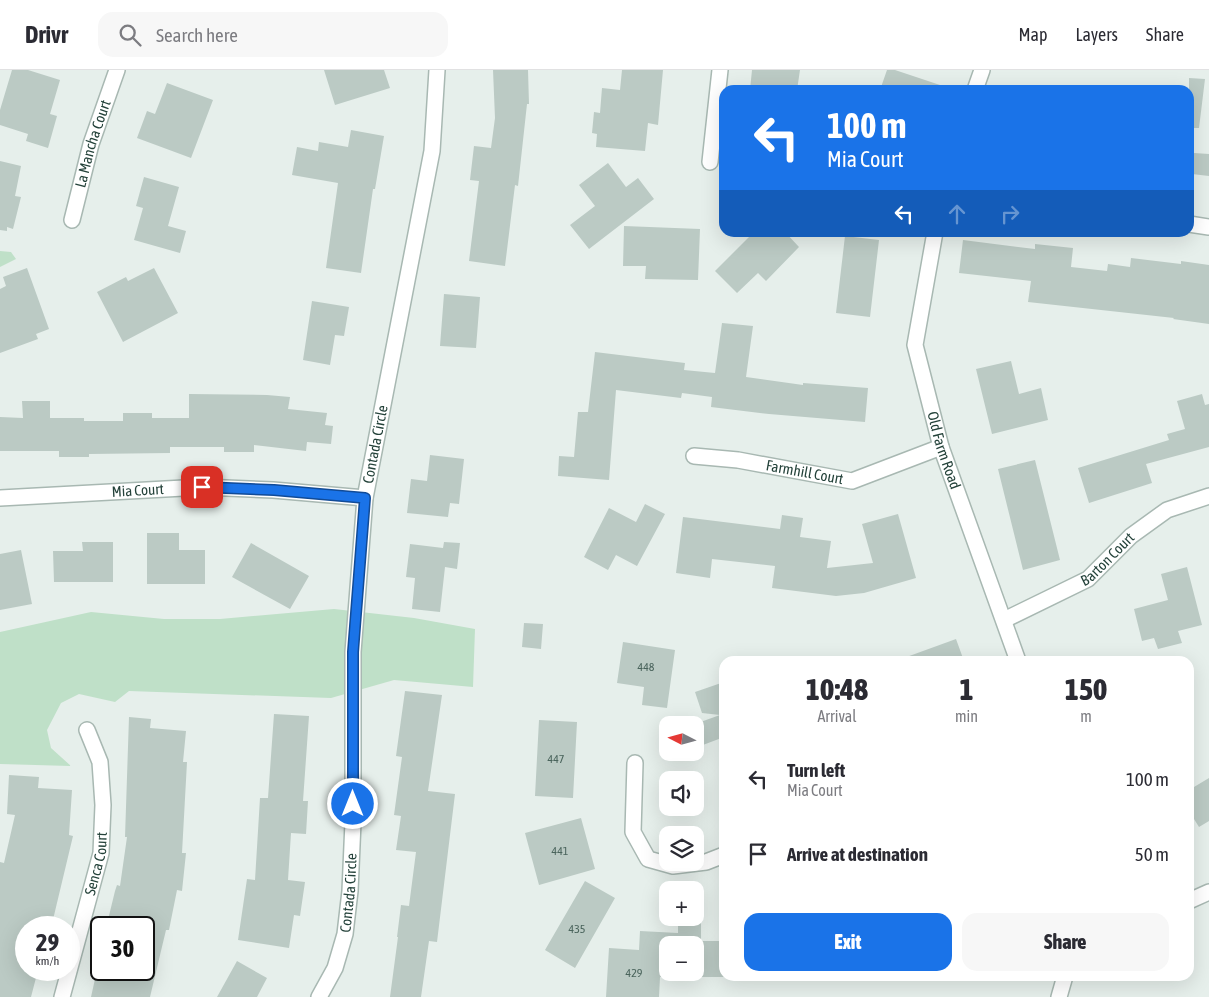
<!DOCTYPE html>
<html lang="en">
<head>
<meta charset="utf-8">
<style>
	:root { --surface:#fff; --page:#f7f7f7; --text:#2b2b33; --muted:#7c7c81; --line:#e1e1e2; --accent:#1a73e8 }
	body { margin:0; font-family:"Asap Condensed",sans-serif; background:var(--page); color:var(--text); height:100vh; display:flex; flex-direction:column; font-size:19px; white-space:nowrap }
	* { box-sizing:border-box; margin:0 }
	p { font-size:16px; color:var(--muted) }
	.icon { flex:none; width:28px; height:28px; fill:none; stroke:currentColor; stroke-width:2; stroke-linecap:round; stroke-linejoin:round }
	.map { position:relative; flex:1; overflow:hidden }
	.panel { position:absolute; left:719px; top:586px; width:475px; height:325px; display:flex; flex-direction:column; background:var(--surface); border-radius:15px; box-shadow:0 5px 20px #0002 }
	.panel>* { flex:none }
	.banner { position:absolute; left:719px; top:15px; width:475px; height:152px; border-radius:15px; box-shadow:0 5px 20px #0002; background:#1a73e8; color:#fff; overflow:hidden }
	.needle { width:32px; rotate:276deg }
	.tools { position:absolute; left:659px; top:646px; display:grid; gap:10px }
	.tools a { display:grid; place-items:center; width:45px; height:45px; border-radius:10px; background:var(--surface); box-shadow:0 5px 20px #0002; font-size:25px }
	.speed { position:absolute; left:15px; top:846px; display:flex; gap:10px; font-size:25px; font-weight:700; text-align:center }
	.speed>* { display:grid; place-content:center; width:65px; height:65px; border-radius:50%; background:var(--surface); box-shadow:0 5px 20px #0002; line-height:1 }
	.speed small { font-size:12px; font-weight:400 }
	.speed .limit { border:2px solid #111; border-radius:8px; background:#fff; color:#111 }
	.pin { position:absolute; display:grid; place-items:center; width:42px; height:42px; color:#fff; margin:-21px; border-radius:10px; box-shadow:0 2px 8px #0006 }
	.me { position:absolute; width:55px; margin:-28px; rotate:0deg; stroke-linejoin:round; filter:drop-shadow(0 0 4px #0008) }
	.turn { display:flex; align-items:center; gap:18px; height:105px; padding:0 25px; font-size:22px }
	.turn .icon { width:65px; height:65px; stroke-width:2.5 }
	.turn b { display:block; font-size:35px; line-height:42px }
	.lanes { display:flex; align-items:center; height:48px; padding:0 25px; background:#0003; justify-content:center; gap:25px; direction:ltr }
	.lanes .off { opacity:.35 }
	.eta { display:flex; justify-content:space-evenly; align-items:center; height:85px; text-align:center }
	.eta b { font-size:30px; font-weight:800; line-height:35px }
	.button { display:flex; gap:10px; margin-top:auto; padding:10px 25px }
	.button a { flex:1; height:58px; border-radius:15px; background:var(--accent); color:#fff; font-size:20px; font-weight:800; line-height:58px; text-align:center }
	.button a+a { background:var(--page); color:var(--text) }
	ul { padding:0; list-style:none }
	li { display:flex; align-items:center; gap:15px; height:75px; padding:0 25px }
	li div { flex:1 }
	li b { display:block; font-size:19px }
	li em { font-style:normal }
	header { display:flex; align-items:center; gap:30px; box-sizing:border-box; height:70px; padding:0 25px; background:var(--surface); border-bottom:1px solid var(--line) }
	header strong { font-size:24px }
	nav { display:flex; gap:28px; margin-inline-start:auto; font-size:18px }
	.search { width:350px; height:45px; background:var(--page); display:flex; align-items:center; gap:12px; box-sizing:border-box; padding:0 18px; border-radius:15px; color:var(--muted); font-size:19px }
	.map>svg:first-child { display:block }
	.green { fill:#bfe0c8 }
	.building { fill:#bbcac4; fill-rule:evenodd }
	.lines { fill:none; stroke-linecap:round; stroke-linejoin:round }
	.minor-casing { stroke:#a8b8b2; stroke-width:18 }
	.minor { stroke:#fff; stroke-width:15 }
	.route-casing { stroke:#114b97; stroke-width:12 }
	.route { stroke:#1a73e8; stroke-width:9 }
	.labels { text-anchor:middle; stroke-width:4; stroke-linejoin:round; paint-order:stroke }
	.number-label { font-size:12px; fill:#4a645c }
	.street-label { font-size:15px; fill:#24423a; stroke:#f7fbf9 }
</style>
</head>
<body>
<header>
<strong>Drivr</strong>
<div class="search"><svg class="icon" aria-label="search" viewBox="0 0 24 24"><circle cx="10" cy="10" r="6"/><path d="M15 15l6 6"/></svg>Search here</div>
<nav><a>Map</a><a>Layers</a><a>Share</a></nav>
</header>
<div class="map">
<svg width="1209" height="927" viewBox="0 0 1209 927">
	<rect width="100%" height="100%" fill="#e6efeb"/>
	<!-- green -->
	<path class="green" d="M0,181L11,182L16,189L0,197Z
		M334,539L414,548L475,559L473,617L394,610L331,628L129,621L115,632L79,624L61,633L47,660L51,678L71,696L0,694V562L91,542L164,549H220Z"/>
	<!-- building -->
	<path class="building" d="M12,0H28L60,10L50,44L57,46L48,78L26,71L28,64L0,55V40Z
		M324,0H384L390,18L335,35Z
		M493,0H528L529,34H527L518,116L515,115L505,196L469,191L479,111L470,110L474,76L491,78L495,48Z
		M622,0H663L658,55L648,53L645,81L596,77L597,64L592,63L594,42L600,43L602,18L620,20Z
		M752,0H800L797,20H750Z
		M887,0H895L946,17L945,20H880Z
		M1189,8L1205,9L1199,58H1189Z
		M167,13L213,30L191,88L137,68L147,41L155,44Z
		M351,60L384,66L375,119H373L361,203L326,198L338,113L292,105L297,77L318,81L319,72L348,77Z
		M1194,83L1209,84V106L1192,104Z
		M0,91L21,96L15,126L21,127L13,159L7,157V161L0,160Z
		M608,93L626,117L638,108L654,129L589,179L570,155L595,136L579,115Z
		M144,107L179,117L168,156L186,161L180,183L134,170L143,138L136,136Z
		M624,156L700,159L698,210L645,209L646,196H623Z
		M754,162H785L799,177L766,211L758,203L737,223L715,201Z
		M845,166L879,170L870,247L836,243Z
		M963,170L1035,179V174L1073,178L1071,197L1107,201L1108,194L1130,197L1131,188L1181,194V191L1209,195V254L1173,249L1174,248L1028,232L1031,211L959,203Z
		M27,198L49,259L36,264L38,269L0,283V219L6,216L3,207Z
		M154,198L178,243L123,272L97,222L126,207L128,211Z
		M444,224L480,227L476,278L440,276Z
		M312,231L349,237L344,266L335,265L330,295L303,290Z
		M722,253L753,256L746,307L803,315V313L868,318L865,352L769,344L711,337L712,327L682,323L681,328L616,320L609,410L558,406L559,386L574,387L578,342H588L595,282L685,293L684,300L715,303Z
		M1011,291L1019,324L1041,318L1048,350L992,364L976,299Z
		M189,324L267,325L290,327L288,339L327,343L325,355L333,356L331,374L307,372L306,381L254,375V382H224V377H170V383L89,384V387H59V381H0V347L23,348L22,331H50V348H84V351H123V343H152V348H189Z
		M1202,324L1205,335L1209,334V377L1146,394L1152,413L1089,433L1078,398L1169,370L1167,364L1185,359L1177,331Z
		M430,385L464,389L459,434L450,433L448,447L407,443L411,409L427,411Z
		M1035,390L1060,490L1023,500L998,399Z
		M645,434L665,444L637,496L616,485L608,500L584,487L609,438L636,452Z
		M898,444L916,508L864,523L836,526L772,518L775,496L712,489L710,508L676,503L683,447L780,459L782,445L803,448L800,467L831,471L827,498L873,493L862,454Z
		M147,463H179V480H205V514H147Z
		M82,472H113V512H54L53,481H83Z
		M444,472L460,473L457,499L445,497L440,542L412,539L415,508L406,507L410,474L443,478Z
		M251,473L309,506L290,539L232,507Z
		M21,480L32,534L0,540V484Z
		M1187,497L1202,555L1178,561L1182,573L1158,579L1154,568L1142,571L1134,539L1168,530L1161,504Z
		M524,553L543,554L541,579L522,577Z
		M956,569L964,591H901V589Z
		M623,572L675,580L667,638L642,635L644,617L617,613Z
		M724,612V667L695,678V654L720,645L702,643L695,622Z
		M405,621L442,625L428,721L455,724L437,872L429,871L421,927H390L398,867H397L401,835L409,836L416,782L396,780L401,746L394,745L402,687L396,686Z
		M274,644L309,646L303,731H308L306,764L291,763L288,810L305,812L300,846L294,845L289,878L238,870L247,809L255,810L260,728H268Z
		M129,647L151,649L150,658L186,661L183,692H187L182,783H186L182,821L177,820L169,860H166L150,927H91L97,900H144V858H106L115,821L117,815L120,816L127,767H125Z
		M539,650L577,652L573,728L535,726Z
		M9,705L39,707L38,718L72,720L69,765L73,766L51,858H26V900H38L31,927H0V792L4,793L15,745L7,744Z
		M1209,708V751L1199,757L1189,741V720Z
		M581,748L595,799L539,815L525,763Z
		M585,811L615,828L575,898L545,880Z
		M678,849H701V871H724V907H660L659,927H606L609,878L639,880L640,861L678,863ZM668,875H695V902H668Z
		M237,891L267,908L257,927H217Z"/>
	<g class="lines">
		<!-- minor casing -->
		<g class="minor-casing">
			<g id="minor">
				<path d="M975,20L982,0"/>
				<path d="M710,92L720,0"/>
				<path id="s1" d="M72,150L91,74L117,0"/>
				<path d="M1189,154L1209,157"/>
				<path id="s2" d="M935,162L915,275L941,377L1018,591"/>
				<path id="s3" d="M694,386L738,390L852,411L941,377"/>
				<path id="s4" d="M0,428L202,417L273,420L365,428"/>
				<path id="s5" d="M1004,550L1088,509L1131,466L1167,440L1209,426"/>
				<path d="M635,693L633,762L648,789L673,796L706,792L724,785"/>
				<path d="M1189,831L1209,822"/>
				<path id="s6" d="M62,927L101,783L103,735L100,692L87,660"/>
				<path id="s7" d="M319,927L335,898L345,864L350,821L353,752V582L365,428L432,81L437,0"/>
				<path d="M1059,927L1065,906"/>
			</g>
		</g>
		<!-- minor -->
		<use href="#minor" class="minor"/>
	</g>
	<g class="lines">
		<!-- route casing -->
		<g class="route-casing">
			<path id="route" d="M202,417L274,420L365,428L353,582V734"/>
		</g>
		<!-- route -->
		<use href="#route" class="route"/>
	</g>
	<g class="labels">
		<!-- number labels -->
		<g class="number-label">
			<text x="646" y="601">448</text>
			<text x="556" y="693">447</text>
			<text x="560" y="785">441</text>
			<text x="577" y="863">435</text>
			<text x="634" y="907">429</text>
		</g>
		<!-- street labels -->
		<g class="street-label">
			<text dy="5" stroke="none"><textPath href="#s1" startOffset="79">La Mancha Court</textPath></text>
			<text dy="5" stroke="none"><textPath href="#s7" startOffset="560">Contada Circle</textPath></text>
			<text dy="5" stroke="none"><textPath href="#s2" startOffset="224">Old Farm Road</textPath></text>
			<text dy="5" stroke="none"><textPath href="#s3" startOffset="112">Farmhill Court</textPath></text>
			<text dy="5" stroke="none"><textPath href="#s4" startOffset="138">Mia Court</textPath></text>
			<text dy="5" stroke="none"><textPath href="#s5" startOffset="121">Barton Court</textPath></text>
			<text dy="5" stroke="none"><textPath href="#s6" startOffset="138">Senca Court</textPath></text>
			<text dy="5" stroke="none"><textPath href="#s7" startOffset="110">Contada Circle</textPath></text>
		</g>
	</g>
</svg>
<div class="tools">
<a><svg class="needle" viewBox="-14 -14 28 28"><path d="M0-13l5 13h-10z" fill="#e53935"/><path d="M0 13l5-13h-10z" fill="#7c7c81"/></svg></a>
<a><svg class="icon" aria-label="sound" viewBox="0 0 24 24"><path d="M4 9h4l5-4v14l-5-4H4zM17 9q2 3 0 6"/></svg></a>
<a><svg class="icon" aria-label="layers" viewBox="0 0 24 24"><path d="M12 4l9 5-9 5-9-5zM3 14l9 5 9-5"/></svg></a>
<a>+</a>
<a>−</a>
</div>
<div class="speed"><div>29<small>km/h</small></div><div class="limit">30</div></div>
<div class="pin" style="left:202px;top:417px;background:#d93025"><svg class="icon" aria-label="arrive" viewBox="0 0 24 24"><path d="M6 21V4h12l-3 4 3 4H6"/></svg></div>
<svg class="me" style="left:353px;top:734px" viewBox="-20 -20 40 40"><circle r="17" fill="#1a73e8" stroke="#fff" stroke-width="3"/><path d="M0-11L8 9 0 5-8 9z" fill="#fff"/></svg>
<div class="banner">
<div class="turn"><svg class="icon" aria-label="left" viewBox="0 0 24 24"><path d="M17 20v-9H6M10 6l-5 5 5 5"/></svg><div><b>100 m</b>Mia Court</div></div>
<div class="lanes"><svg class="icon" aria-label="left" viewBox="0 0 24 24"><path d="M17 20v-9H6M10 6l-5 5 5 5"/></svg><svg class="icon off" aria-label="ahead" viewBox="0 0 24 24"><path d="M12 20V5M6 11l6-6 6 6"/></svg><svg class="icon off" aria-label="right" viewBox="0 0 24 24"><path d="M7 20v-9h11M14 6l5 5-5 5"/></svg></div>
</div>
<section class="panel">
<div class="eta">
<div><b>10:48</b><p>Arrival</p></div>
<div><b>1</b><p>min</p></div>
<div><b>150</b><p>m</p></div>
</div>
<ul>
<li><svg class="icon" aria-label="left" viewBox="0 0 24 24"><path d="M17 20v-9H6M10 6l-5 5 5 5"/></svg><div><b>Turn left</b><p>Mia Court</p></div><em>100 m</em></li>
<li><svg class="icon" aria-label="arrive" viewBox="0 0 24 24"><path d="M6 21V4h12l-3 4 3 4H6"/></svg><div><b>Arrive at destination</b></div><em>50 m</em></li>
</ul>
<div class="button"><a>Exit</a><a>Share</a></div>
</section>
</div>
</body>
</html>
